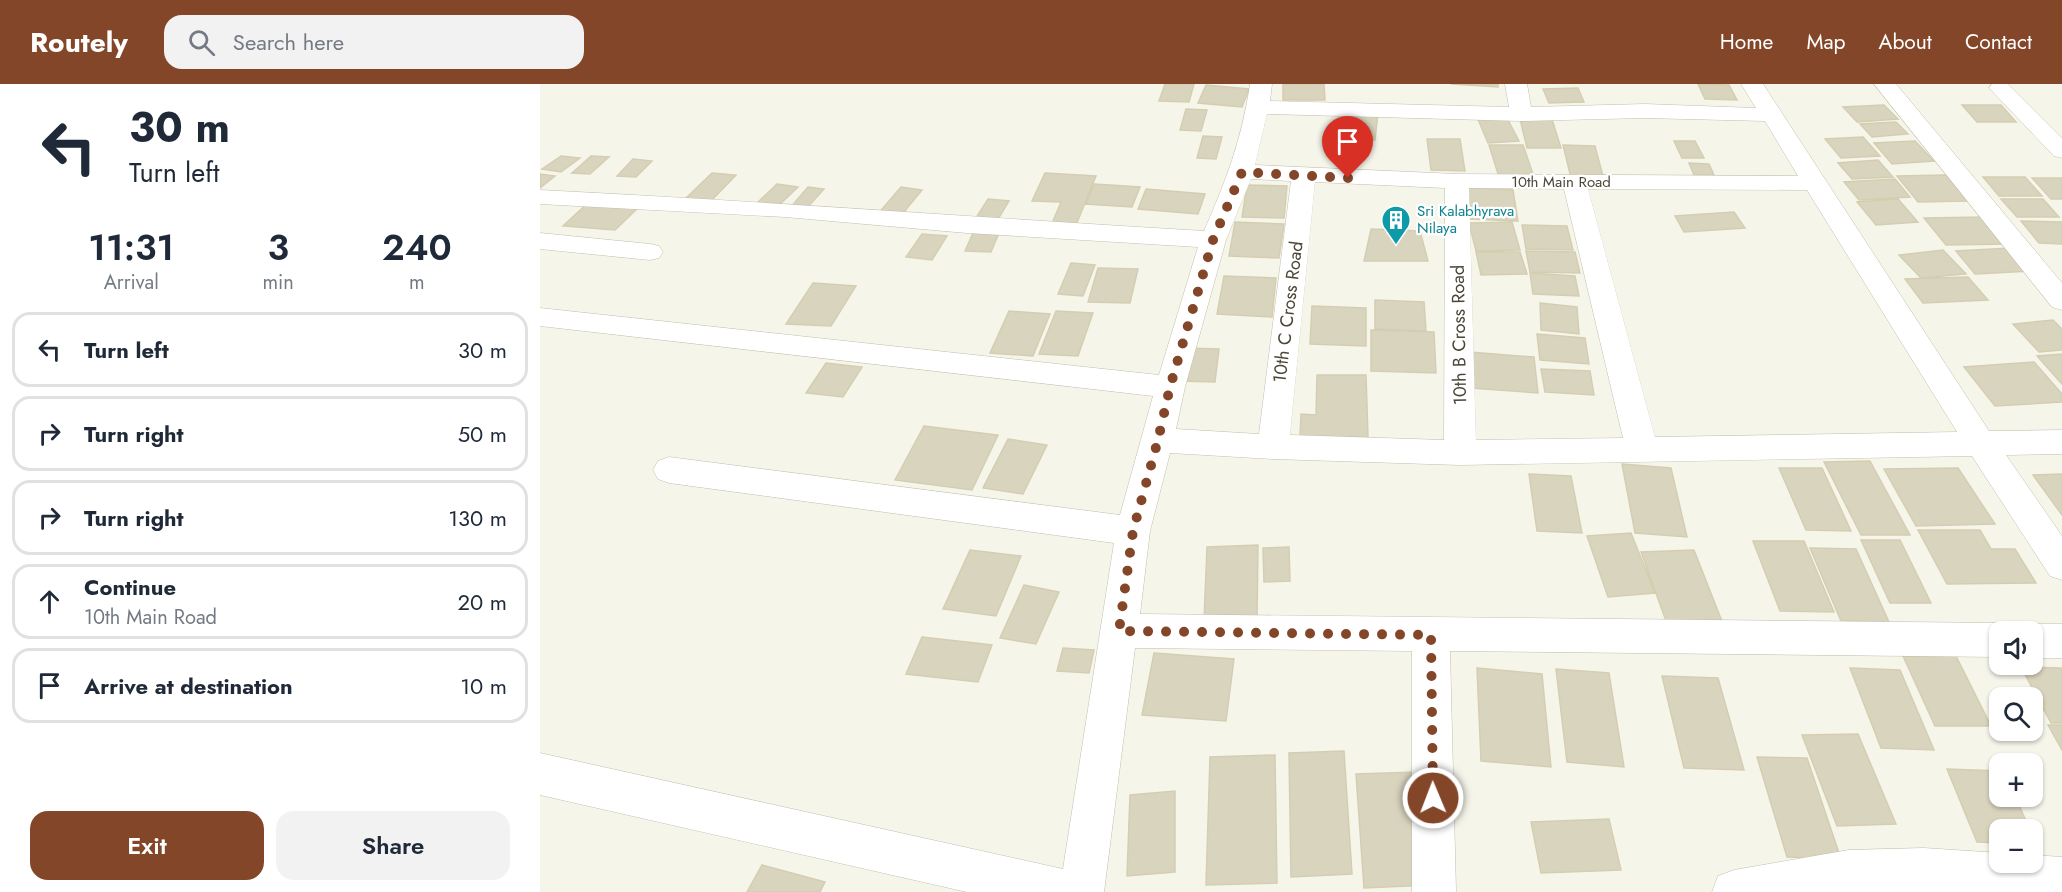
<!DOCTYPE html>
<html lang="en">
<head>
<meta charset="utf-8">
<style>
	:root { --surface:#fff; --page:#f2f2f3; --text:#1f2937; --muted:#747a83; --line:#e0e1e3; --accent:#844629 }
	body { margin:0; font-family:Jost,sans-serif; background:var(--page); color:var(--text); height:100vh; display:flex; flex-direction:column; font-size:22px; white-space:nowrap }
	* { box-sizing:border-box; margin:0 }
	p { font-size:20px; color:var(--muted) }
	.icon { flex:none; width:33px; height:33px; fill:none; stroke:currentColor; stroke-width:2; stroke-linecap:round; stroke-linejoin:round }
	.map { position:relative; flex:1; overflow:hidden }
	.details { display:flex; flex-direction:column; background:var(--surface); width:540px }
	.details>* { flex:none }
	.top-card { background:#fff; color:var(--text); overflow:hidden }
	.buttons { position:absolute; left:1449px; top:537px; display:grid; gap:12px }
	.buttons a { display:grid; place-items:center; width:54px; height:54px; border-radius:12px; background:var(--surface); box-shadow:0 2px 4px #0004; font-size:30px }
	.pin { position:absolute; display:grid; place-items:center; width:51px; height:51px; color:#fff; margin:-62px -26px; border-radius:50% 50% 50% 0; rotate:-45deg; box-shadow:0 0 6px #0007 }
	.pin .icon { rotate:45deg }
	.me { position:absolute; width:66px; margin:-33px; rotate:359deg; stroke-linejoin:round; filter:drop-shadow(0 0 4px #0008) }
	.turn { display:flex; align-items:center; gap:21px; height:126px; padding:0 30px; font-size:27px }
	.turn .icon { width:78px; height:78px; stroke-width:2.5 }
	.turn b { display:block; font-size:42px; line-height:51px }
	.eta { display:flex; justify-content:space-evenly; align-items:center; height:102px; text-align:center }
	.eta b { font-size:36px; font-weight:600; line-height:42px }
	.cta { display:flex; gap:12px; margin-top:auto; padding:12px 30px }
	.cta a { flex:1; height:69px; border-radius:18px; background:var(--accent); color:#fff; font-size:24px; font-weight:600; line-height:69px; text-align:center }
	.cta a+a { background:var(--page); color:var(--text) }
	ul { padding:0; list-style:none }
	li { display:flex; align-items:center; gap:18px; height:75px; margin:0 12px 9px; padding:0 18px; border:3px solid var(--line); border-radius:18px }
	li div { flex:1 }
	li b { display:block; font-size:22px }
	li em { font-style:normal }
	header { display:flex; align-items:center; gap:36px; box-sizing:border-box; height:84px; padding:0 30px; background:var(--accent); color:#fff }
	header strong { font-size:28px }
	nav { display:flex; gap:33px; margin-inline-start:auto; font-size:21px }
	.search { width:420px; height:54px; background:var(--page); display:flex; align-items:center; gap:15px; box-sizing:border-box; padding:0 21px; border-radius:18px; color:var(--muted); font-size:22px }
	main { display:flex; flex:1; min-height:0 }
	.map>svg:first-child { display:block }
	.building { fill:#d9d4be; stroke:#d4ceb1; stroke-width:1.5 }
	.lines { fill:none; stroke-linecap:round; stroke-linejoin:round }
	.minor-casing { stroke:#c3bfab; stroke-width:1 }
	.minor { fill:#fff; fill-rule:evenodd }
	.route { stroke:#844629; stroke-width:10; stroke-dasharray:0 18 }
	.labels { text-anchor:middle; stroke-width:4.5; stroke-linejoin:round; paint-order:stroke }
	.far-street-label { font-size:15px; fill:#4b4737; stroke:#fff }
	.far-culture-label { font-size:15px; fill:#0d838f; stroke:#fff; text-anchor:start }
	.street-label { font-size:18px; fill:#4b4737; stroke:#fff }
</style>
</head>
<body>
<header>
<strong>Routely</strong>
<div class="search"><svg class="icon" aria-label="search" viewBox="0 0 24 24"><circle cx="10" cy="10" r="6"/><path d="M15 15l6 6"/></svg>Search here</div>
<nav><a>Home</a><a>Map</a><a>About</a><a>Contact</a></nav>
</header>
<main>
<section class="details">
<div class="top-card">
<div class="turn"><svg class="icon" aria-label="left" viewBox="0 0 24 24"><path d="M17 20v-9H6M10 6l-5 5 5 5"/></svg><div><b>30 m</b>Turn left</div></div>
</div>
<div class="eta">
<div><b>11:31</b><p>Arrival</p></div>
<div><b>3</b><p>min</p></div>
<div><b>240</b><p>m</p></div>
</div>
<ul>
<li><svg class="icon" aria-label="left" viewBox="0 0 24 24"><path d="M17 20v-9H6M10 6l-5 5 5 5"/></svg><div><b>Turn left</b></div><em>30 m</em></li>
<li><svg class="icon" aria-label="right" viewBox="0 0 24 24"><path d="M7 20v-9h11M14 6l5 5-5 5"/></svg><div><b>Turn right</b></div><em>50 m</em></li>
<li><svg class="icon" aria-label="right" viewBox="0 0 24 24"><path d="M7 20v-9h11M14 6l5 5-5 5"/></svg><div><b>Turn right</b></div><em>130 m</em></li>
<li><svg class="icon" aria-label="ahead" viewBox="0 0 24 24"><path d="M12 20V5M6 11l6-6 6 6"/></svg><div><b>Continue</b><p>10th Main Road</p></div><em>20 m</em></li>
<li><svg class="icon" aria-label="arrive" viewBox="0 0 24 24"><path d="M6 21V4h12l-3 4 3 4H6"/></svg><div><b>Arrive at destination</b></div><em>10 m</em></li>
</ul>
<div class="cta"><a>Exit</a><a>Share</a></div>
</section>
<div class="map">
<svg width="1522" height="808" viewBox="0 0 1522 808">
	<rect width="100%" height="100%" fill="#f6f5ea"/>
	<!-- building -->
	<path class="building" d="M625,0H654L649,18L619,17Z
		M743,0H784L785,16H743Z
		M911,0H958V3Z
		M1158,0L1189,1L1197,16L1165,15Z
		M666,1L709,5L702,23L658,19Z
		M1038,4L1044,18L1009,19L1003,5Z
		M1344,21L1358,35L1317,38L1303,23Z
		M1422,21H1461L1476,38H1437Z
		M646,25L667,26L661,47L640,46Z
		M806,27L838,29L835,56L802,54Z
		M979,31L1011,32L1021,64H987Z
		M966,32L979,57L948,59L937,33Z
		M1356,38L1368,50L1332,53L1320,40Z
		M663,52L682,53L676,75L657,74Z
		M1323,53L1340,72L1301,74L1285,55Z
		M887,55H920L925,87L891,86Z
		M1134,57H1155L1164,74H1142Z
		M1375,57L1394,77L1352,80L1334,59Z
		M949,61H983L994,93H959Z
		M1023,61L1055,62L1064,96L1031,94Z
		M21,72L40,74L21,88L2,85Z
		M51,72L69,73L50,90L32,89Z
		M93,75L112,77L96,93L77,92Z
		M1338,76L1353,93L1312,95L1298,79Z
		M1149,79L1169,80L1174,91H1154Z
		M172,89L196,91L168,120L143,117Z
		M505,89L556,92L534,146L510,144L521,118L492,117Z
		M0,90L15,92L0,104Z
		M1406,91L1428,117L1378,118L1357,92Z
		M1443,93H1485L1502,112H1459Z
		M1492,94H1522V115H1511Z
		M1355,95L1370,113L1319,116L1304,98Z
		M237,100L258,103L236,124L215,121Z
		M554,100L600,103L592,123L546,120Z
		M707,101L747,102L744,134L702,133Z
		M268,103L284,105L265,126L249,125Z
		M361,103L382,106L359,134L337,131Z
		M925,103L973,106L978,137L927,135Z
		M606,105L665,110L658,130L598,125Z
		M448,115L469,117L454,142L432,140Z
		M1358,115L1378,138L1336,141L1317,118Z
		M1461,115H1503L1519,133H1477Z
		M50,117L101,121L75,146L23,142Z
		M1194,128L1205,144L1144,148L1135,132Z
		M1445,133L1468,160L1406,161L1384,134Z
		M1481,137L1522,138V160L1499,159Z
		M695,138L744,140L739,174L689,172Z
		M972,138L980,166L936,167L929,139Z
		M982,141L1027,142L1033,166L986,165Z
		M831,145L880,147L888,177H824Z
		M433,149H459L451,168L425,167Z
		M382,150L407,152L392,176L366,173Z
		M1470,164L1491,187L1435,190L1416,167Z
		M1403,166L1426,190L1381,194L1359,171Z
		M986,167L1035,168L1040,189L990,188Z
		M936,168H980L987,190L941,191Z
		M531,179L555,181L543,212L518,210Z
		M558,184L598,185L590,219L548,218Z
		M990,189L1035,192L1039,212L993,210Z
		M684,192L736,194L732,233L677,230Z
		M1428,193L1448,216L1383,219L1365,195Z
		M273,199L316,202L291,242L246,240Z
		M835,216L884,218L886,247L835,245Z
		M1000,219L1037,223L1039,250L1001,246Z
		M772,222L826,224V262L770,260Z
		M469,227L510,230L493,272L450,269Z
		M516,227L553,229L538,272L499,270Z
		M1513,236L1522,245V266L1499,268L1473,240Z
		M831,246L894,248L896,289L831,287Z
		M997,250L1045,254L1049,280L1000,276Z
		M644,264L679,265L675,298L638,297Z
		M929,268L994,273L998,309L931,304Z
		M1522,270V300L1497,272Z
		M1494,278L1522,310V318L1455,322L1424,283Z
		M286,279L322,283L303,313L266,309Z
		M1001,285L1050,287L1054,311L1005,308Z
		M777,291H826L828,353L760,352L761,330L776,331Z
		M384,342L458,351L432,406L355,396Z
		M468,355L507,361L483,410L443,404Z
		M1330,377L1370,451H1321L1284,378Z
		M1082,380L1131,384L1147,453L1095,449Z
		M1239,384H1282L1311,447L1266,446Z
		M1418,384L1455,440L1376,442L1344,385Z
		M989,390L1031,392L1042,449L997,447Z
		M1522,390V431L1493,391Z
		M1378,446H1440L1451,465H1475L1496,499L1407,500Z
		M1091,449L1115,509L1068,513L1047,452Z
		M1321,456H1360L1391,519H1350Z
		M1213,457H1264L1294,528L1240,527Z
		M718,461L717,535L664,537L667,463Z
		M749,463L750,497L724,498L723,464Z
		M1270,464L1316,465L1349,538L1301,537Z
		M430,466L481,472L456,532L403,525Z
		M1154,466L1185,545L1130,548L1101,468Z
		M484,501L519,508L496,560L460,554Z
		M382,553L452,561L438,598L366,590Z
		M523,564L554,566L549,589L517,587Z
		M614,569L694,575L686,637L602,631Z
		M1363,572H1416L1451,642H1395Z
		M1481,583L1522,584V639H1511Z
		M937,584L1002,590L1011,683L941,677Z
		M1310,584L1360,586L1394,666L1341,664Z
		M1016,585L1069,589L1084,683L1027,678Z
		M1122,592L1178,594L1204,686L1144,684Z
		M1508,641H1522V666Z
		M1318,650L1356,740L1297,742L1262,651Z
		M804,667L812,790L751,793L749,669Z
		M735,671L737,799L666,801L670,673Z
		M1217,673L1267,674L1301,775L1247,773Z
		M1407,685L1460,687V712H1475L1490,746H1460V759L1437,758Z
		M878,688L891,801L824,804L816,690Z
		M635,707V788L587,792L590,711Z
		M1069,735L1081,786L1001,789L991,738Z
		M222,781L285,798L280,808H207Z"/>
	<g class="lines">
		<!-- minor casing -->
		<g class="minor-casing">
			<path id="minor" d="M710,0H732L730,17L969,23L965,0H987L991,23L1105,20L1216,24L1201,0H1223L1449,347L1522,346V370L1466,371L1522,452V496L1510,492L1432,372L920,381L733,375L630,369L610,447L600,530L1460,539L1473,544L1475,548H1460V573L910,567L916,808H872V567L595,564L564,808H427L0,711V669L523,785L574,459L129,399L118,395L113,386L118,377L129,373L580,431L613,312L0,242V224L619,291L658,163L427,149L245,133L0,120V106C221,117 443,134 664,147C686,97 702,55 710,0ZM727,30L981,37L1105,34L1225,37L1258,92L917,90L715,81ZM711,95L751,97L719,350L636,345L645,303L686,156ZM775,98L905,104L904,356L750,351ZM929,104L1024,105L1083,354L936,356ZM1048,105L1267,106L1417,348L1115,353Z
				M1334,0H1356L1522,199V226L1512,223Z
				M1452,0H1468L1522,54V74L1514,72L1453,8L1449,4Z
				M0,149L110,160L119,162L123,168L119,174L110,176L0,165Z
				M1492,540H1522V574H1492V548H1478Z
				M1384,764L1460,769V778H1492V771L1522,773V808H1172L1178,792L1194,786L1309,766Z"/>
		</g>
		<!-- minor -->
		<use href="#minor" class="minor"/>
	</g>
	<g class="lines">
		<!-- route -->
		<path class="route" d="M808,94L702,88L673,156L630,303L618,356L593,447L579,547L891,551L893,714"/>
	</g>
	<!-- icons -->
	<defs>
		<g id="building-pin" transform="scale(1.5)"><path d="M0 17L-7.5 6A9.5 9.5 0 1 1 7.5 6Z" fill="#0f9aa8" stroke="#fff"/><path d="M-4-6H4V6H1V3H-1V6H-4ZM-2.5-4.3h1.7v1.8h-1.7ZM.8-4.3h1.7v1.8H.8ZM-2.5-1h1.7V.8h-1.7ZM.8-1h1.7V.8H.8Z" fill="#fff"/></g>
	</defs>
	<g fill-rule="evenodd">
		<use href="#building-pin" x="856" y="136"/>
	</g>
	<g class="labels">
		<!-- far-street labels -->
		<g class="far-street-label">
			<text x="1021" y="103">10th Main Road</text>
		</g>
		<!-- far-culture labels -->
		<g class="far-culture-label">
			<text x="877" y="132">Sri Kalabhyrava<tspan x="877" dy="17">Nilaya</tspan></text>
		</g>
		<!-- street labels -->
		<g class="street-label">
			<text transform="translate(748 228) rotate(-83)" y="6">10th C Cross Road</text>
			<text transform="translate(919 251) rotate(-91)" y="6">10th B Cross Road</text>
		</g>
	</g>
</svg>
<div class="buttons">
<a><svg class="icon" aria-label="sound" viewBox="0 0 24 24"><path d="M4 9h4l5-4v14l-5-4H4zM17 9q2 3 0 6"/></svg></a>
<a><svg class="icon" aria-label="search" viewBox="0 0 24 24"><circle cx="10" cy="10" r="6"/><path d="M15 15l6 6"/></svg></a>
<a>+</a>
<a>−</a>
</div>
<div class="pin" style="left:808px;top:94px;background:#d93025"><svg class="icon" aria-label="arrive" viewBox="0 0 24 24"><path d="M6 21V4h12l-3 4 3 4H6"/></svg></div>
<svg class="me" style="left:893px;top:714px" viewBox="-20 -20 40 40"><circle r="17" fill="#844629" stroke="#fff" stroke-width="3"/><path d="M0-11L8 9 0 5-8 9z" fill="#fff"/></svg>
</div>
</main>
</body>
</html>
